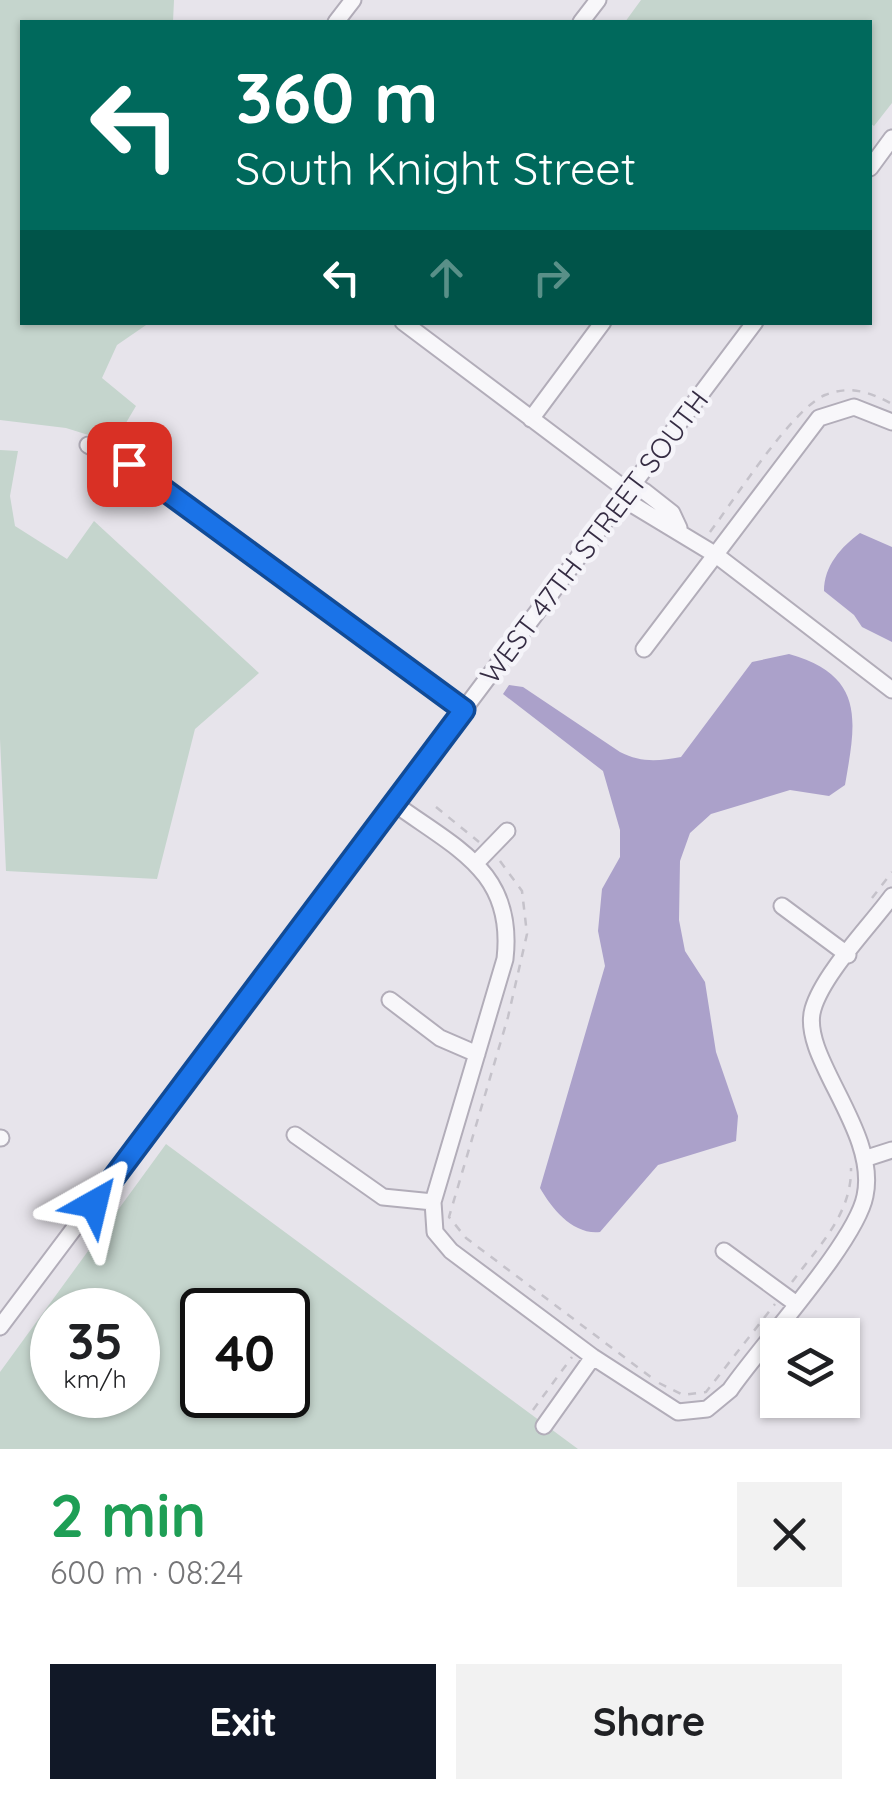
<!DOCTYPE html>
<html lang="en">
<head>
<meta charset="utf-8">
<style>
	:root { --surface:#fff; --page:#f2f2f2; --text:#202124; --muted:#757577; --accent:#111827 }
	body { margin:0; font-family:Quicksand,sans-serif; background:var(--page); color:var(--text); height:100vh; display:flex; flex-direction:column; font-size:38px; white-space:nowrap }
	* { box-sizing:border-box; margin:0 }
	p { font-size:32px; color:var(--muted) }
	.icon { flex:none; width:55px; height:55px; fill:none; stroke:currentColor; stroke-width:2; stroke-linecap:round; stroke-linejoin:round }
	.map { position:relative; height:1449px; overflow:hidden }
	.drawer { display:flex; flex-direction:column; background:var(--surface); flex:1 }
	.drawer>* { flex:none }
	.top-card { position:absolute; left:20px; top:20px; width:852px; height:305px; border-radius:0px; box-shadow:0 2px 8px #0004; background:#00695c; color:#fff; overflow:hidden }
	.fabs { position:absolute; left:760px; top:1318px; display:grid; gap:20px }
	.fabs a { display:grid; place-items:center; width:100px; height:100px; border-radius:0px; background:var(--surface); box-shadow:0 2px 8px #0004; font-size:50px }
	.speed { position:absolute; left:30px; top:1288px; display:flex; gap:20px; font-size:50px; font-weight:700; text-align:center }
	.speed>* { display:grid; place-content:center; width:130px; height:130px; border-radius:50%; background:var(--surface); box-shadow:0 2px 8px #0004; line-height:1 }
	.speed small { font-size:25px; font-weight:400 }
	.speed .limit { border:5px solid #111; border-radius:15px; background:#fff; color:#111 }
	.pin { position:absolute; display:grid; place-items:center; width:85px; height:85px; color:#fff; margin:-42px; border-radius:20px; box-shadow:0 5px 15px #0006 }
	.me { position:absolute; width:110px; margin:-55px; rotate:37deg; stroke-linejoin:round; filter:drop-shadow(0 0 8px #0008) }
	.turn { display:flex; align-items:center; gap:35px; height:210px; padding:0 50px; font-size:45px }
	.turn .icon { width:130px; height:130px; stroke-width:2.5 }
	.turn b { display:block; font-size:70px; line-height:85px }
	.lanes { display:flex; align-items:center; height:95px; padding:0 50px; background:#0003; justify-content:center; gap:50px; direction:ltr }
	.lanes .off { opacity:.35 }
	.round { display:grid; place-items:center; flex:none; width:105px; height:105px; border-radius:0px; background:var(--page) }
	.overview { display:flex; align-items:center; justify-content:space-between; height:170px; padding:0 50px }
	h1 { font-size:60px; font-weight:700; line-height:75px; color:#1e9e55 }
	.primary-button { display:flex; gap:20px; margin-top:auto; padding:20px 50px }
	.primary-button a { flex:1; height:115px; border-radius:0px; background:var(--accent); color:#fff; font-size:40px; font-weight:700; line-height:115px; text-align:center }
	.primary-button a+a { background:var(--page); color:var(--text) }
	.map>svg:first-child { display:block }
	.green { fill:#c5d5cd; fill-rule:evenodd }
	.water { fill:#aba1ca }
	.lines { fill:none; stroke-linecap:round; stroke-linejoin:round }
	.minor-casing { stroke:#b2adb9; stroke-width:19 }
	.path { stroke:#c5c2ca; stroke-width:2.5; stroke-dasharray:8 8; stroke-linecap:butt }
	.minor { stroke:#f8f7fa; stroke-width:15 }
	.route-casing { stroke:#114b97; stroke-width:25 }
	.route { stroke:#1a73e8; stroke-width:18 }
	.labels { text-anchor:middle; stroke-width:9; stroke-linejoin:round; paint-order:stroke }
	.street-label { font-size:28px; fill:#352c43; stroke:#f5f4f9 }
</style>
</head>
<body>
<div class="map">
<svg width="892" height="1449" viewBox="0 0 892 1449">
	<rect width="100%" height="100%" fill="#e7e4eb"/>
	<!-- green -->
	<path class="green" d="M0,0H174L173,22H22V322L149,323L117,345L102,378L136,406L114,443L66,428L0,420Z
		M641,0H892V103L874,126L870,123V22H625Z
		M0,450L18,451L10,496L15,526L67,559L94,521L259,673L195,729L157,879L6,871L0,739Z
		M166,1144L578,1449H0V1372ZM52,1310H138V1395H52ZM202,1310H288V1395H202Z"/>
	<!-- water -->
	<path class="water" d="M860,533L892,547V642L862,627L854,615L824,591C824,566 841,547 860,533Z
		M789,654C866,676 856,721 845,785L829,796L790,790L711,814L690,833L680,861L679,920L685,951L705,982L716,1052L738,1116L736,1141L658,1165L600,1232C573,1235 552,1209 540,1188L605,966L598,931L602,889L620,857V830L603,771L503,694L509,685L523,687L620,752C641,763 659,761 681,757L752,662Z"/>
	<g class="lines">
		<!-- minor casing -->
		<g class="minor-casing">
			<path id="minor" d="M336,22L353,0
				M581,22L598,0
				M870,168L892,138
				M403,322L629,492L630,503L716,555L892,690
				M531,419L603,322
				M88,445L149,477L465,710
				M629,492L644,491L672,513L679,528
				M644,649L819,418L854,407L892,422
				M395,804C457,849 515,872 505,959L433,1202L435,1232L451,1251L593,1357L678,1412L707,1409L730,1390C761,1345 856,1242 865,1196C879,1131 799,1056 813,1009C823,974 870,926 892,896
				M476,863L507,831
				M782,906L848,955
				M390,1000L440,1038L477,1054
				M295,1135L383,1197L433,1202
				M0,1138H1
				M867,1158L892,1150
				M724,1251L795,1303
				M0,1327L755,322
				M544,1426L593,1357"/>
		</g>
		<!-- path -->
		<path class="path" d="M710,532C735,499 791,410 825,395C850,385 870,392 892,404
			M436,807L479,842
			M500,861L522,891L527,934L508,1017L449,1217L466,1238L652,1378
			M872,898L892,872
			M792,1282C818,1247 852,1214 851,1168
			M659,1383L683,1395L706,1392L775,1304
			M533,1410L572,1357"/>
		<!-- minor -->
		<use href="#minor" class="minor"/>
	</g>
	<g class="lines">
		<!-- route casing -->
		<g class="route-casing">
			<path id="route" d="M94,1204L464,710L129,464"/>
		</g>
		<!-- route -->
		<use href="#route" class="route"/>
	</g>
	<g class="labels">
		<!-- street labels -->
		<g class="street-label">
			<text transform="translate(594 537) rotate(-53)" y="10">WEST 47TH STREET SOUTH</text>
		</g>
	</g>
</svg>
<div class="fabs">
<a><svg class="icon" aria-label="layers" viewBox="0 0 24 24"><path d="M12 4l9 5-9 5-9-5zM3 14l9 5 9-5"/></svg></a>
</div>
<div class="speed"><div>35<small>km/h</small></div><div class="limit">40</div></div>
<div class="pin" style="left:129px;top:464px;background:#d93025"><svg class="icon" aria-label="arrive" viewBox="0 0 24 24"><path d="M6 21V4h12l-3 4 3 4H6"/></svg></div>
<svg class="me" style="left:94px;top:1204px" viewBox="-20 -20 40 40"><path d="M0-17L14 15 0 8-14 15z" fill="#1a73e8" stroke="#fff" stroke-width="4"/></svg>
<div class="top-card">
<div class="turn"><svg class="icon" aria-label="left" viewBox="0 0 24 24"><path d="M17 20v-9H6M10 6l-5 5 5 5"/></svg><div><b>360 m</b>South Knight Street</div></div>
<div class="lanes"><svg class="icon" aria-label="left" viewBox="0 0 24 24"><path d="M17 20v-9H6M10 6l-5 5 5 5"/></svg><svg class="icon off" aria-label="ahead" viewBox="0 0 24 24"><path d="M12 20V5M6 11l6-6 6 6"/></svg><svg class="icon off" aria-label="right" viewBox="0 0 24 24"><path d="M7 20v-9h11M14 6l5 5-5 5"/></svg></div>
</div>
</div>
<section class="drawer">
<div class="overview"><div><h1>2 min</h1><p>600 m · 08:24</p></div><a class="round"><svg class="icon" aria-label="close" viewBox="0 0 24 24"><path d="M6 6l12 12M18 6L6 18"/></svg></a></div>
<div class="primary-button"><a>Exit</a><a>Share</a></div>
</section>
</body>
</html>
